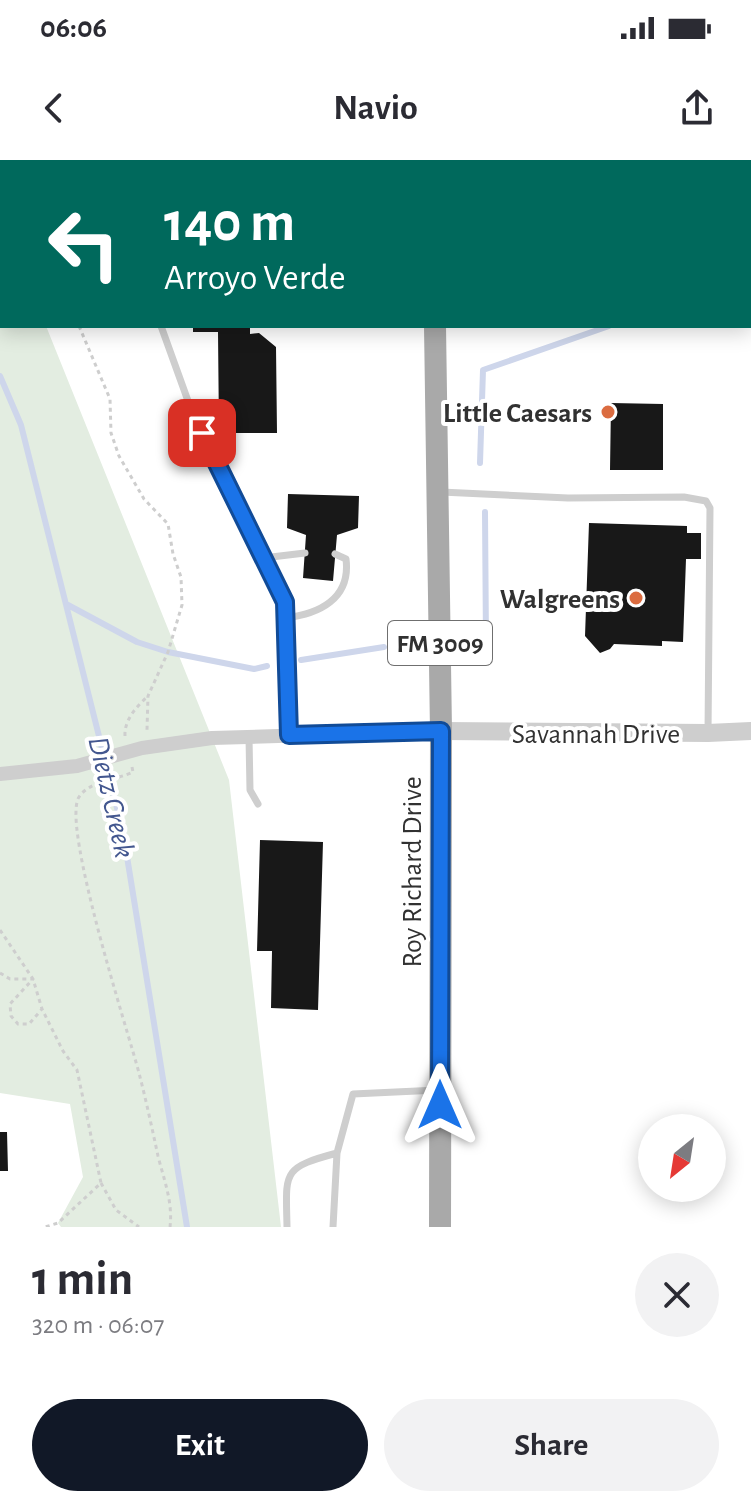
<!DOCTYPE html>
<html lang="en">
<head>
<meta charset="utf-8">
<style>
	:root { --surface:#fff; --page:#f2f2f3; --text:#2b2b33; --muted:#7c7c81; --accent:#111827 }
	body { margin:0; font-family:"Alegreya Sans",sans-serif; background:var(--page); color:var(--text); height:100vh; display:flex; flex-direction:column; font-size:30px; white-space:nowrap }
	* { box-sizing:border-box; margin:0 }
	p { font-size:26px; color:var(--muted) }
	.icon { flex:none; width:44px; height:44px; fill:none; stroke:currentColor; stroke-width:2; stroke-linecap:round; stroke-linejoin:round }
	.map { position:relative; height:1067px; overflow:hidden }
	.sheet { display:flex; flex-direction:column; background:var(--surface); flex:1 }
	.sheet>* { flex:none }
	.top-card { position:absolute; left:0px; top:0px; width:752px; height:168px; box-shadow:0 4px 20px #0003; background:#00695c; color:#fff; overflow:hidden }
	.needle { width:52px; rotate:210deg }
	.fabs { position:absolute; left:638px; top:954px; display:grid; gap:16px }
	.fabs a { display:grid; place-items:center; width:88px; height:88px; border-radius:50%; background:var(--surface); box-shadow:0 4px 20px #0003; font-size:40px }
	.pin { position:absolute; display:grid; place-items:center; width:68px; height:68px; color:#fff; margin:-34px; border-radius:16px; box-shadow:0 4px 12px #0006 }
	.me { position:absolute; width:88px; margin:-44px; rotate:0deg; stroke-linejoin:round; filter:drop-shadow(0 0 6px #0008) }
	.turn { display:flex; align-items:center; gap:28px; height:168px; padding:0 32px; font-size:36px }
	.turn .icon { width:104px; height:104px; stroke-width:2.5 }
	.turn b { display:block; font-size:56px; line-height:68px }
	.round { display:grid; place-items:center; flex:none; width:84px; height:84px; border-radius:42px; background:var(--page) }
	.head { display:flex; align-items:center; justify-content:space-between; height:136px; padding:0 32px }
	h1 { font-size:48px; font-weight:700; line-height:60px }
	.action { display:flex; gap:16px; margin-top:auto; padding:16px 32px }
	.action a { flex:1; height:92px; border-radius:48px; background:var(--accent); color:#fff; font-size:32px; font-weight:700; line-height:92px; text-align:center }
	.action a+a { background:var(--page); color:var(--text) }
	.status { display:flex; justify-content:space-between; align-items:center; height:56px; padding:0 40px; background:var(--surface); direction:ltr }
	.status svg { height:22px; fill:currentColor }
	header { display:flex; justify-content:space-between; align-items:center; height:104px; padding:0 32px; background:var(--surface); font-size:36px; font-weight:700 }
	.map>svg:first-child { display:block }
	.green { fill:#e3ede1 }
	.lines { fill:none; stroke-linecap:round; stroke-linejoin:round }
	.stream { stroke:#ced6eb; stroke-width:6 }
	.building { fill:#181818 }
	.path { stroke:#cecece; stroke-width:3; stroke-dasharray:4 4; stroke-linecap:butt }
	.service { stroke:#cecece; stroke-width:7 }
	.minor { stroke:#cecece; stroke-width:14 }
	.tertiary { stroke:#cecece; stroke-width:18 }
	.primary { stroke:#a9a9a9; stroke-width:22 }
	.route-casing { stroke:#114b97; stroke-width:20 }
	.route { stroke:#1a73e8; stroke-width:14 }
	.poi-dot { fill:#db6c40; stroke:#fff; stroke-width:3 }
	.labels { text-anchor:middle; stroke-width:8; stroke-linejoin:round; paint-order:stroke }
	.shield { fill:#fff; stroke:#6f6f6f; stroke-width:2 }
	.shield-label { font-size:26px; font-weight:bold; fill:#313131 }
	.poi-label { font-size:28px; font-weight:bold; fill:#313131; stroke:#fff; text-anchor:end }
	.street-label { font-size:28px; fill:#313131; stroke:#fff }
	.water-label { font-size:30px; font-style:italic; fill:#43578f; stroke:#fff }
</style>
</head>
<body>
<div class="status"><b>06:06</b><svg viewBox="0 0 49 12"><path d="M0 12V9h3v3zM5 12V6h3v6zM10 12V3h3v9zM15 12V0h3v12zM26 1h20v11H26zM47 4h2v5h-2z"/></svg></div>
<header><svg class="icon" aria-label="back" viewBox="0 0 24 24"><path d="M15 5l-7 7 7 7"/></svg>Navio<svg class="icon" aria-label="share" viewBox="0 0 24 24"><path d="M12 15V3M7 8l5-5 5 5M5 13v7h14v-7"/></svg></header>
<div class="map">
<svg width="751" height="1067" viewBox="0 0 751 1067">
	<rect width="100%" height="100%" fill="#fff"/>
	<!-- green -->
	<path class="green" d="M0,15L2,166H46L229,620L281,1067H61L58,1063L83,1017L70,944L0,933Z"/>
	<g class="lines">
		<!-- stream -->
		<path class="stream" d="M0,216L21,265L123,672L187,1067
			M480,303L483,210L609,166
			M485,352L486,485
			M68,445L137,482L168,492L254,509L267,506
			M301,500L384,487"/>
	</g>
	<!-- building -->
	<path class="building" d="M193,166H250V174L259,173L276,187L277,273H219L218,172H193Z
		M611,243L663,244V310H610Z
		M288,334L359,336L358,368L337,375L333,421L303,418L306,375L287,368Z
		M589,363L687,366V373H701V399H686L683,482L662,481V486L614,484L610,489L600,493L585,476Z
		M260,680L323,682L318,850L271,848L272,791H257Z
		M0,972H7L8,1011H0Z"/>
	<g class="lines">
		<!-- path -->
		<path class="path" d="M30,0V2
			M79,166L110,239L111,273L119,296L144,339L168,364L173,394L181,417L182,445L168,492L148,536L147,570
			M125,576C124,560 137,546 148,536
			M132,607L133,612C117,620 89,621 79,637C61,665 128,871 139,913C146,940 152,968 158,996C164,1020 173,1042 170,1067
			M0,770L33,819L42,849L63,891L77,910L101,1023L58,1063L45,1067
			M0,813L10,819H33L10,844L11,856L18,864H29L42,849
			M101,1023L116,1050L139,1067"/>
		<!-- service -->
		<path class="service" d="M100,0L101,2
			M728,0V2
			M509,2V0
			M750,61L751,60
			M161,166L192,252L285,442L289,575
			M441,332L568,338L684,337L706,341L710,348L708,573
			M263,398L305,393
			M285,458C319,454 351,439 346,399L335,394
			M249,577L250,630L258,644
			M287,1067C286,1012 281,1008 337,993
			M333,1067L337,993L353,934L438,930"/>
		<!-- minor -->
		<path class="minor" d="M0,614L77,606L142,588L212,578L441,571"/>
		<!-- tertiary -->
		<path class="tertiary" d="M441,571L708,573L751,571"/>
		<!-- primary -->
		<path class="primary" d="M432,0V2
			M435,166L441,571L440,1067"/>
	</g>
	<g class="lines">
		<!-- route casing -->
		<g class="route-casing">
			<path id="route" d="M202,273L285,442L289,575L441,571L440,945"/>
		</g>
		<!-- route -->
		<use href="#route" class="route"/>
	</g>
	<!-- markers -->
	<g class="poi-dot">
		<circle cx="608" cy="252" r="8"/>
		<circle cx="636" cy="438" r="8"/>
	</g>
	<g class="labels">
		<!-- shield labels -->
		<rect class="shield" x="388" y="461" width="104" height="44" rx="6"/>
		<g class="shield-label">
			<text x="440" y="492">FM 3009</text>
		</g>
		<!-- poi labels -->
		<g class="poi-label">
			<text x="592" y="262">Little Caesars</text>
			<text x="620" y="448">Walgreens</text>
		</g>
		<!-- street labels -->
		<g class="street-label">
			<text x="596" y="583">Savannah Drive</text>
			<text transform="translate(411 712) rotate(-90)" y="10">Roy Richard Drive</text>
		</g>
		<!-- water labels -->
		<g class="water-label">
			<text transform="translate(112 637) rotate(77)" y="10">Dietz Creek</text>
		</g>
	</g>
</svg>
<div class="fabs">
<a><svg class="needle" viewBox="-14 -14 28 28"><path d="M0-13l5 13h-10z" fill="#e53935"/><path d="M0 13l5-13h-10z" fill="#7c7c81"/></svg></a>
</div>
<div class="pin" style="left:202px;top:273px;background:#d93025"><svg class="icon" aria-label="arrive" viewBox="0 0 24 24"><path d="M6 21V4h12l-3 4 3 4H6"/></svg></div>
<svg class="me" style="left:440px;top:945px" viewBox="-20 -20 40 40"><path d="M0-17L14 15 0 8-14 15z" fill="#1a73e8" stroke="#fff" stroke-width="4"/></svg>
<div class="top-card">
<div class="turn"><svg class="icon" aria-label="left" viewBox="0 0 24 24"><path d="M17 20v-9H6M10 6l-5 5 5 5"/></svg><div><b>140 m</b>Arroyo Verde</div></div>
</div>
</div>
<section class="sheet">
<div class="head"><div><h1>1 min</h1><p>320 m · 06:07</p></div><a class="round"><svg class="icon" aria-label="close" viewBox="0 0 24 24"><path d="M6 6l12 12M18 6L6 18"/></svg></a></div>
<div class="action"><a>Exit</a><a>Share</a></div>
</section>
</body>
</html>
